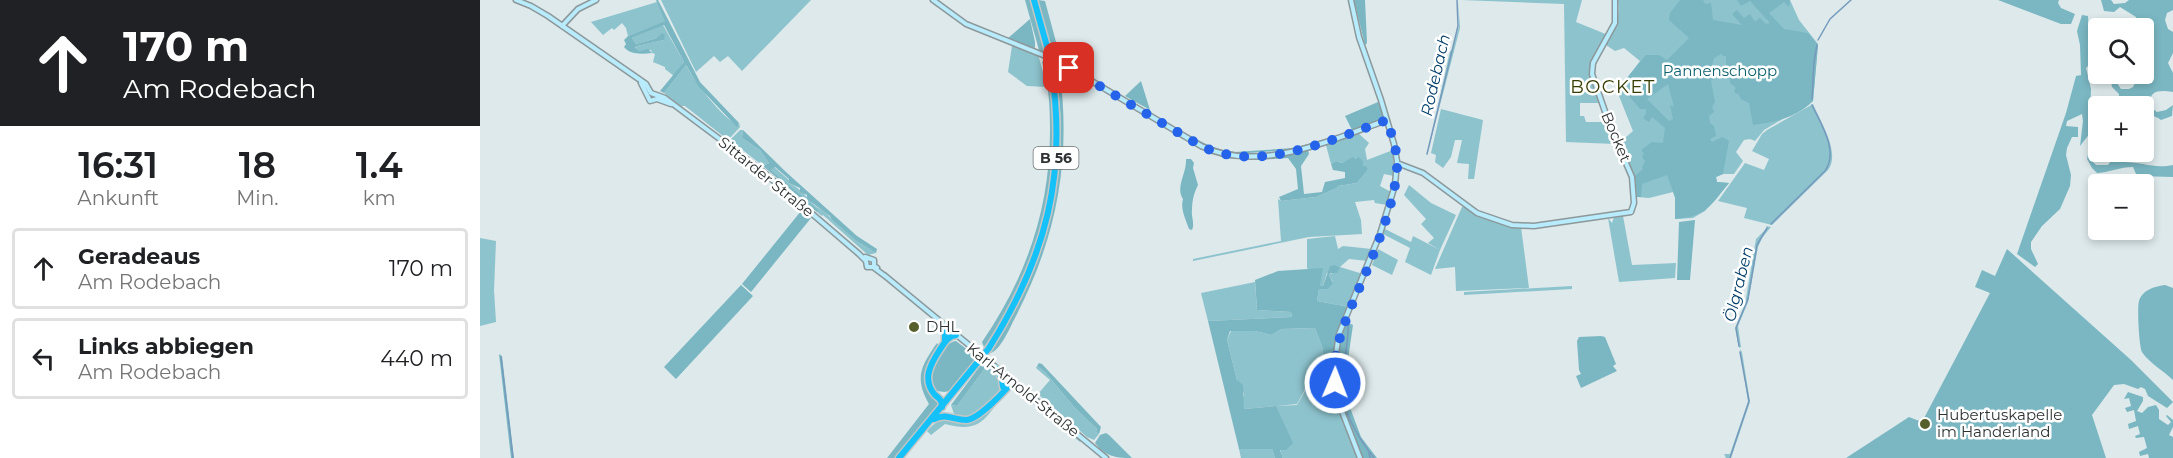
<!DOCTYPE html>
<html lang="de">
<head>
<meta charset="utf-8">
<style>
	:root { --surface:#fff; --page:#f6f6f6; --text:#202124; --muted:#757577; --line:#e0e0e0 }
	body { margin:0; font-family:Montserrat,sans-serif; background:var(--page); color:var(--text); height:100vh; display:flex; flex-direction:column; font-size:22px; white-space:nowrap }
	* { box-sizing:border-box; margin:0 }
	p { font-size:20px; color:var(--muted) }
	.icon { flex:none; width:33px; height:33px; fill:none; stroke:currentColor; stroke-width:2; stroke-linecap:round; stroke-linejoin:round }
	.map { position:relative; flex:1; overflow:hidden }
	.panel { display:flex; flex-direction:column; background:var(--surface); width:480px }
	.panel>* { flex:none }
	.hud { background:#202124; color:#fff; overflow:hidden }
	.tools { position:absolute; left:1608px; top:18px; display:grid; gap:12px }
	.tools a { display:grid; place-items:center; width:66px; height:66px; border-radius:6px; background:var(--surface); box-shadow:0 3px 9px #0003; font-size:30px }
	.pin { position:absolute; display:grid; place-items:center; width:51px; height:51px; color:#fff; margin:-26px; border-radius:12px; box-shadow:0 3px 9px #0006 }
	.me { position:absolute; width:66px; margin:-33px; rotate:1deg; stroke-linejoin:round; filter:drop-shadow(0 0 4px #0008) }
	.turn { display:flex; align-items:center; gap:21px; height:126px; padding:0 24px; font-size:27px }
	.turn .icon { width:78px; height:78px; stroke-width:2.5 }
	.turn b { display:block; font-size:42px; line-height:51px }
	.eta { display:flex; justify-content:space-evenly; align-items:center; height:102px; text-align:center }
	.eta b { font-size:36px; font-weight:600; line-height:42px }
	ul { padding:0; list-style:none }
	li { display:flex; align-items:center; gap:18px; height:81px; margin:0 12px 9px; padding:0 12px; border:3px solid var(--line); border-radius:6px }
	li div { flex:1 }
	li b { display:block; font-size:22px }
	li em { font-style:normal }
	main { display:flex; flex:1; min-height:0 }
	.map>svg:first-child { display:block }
	.green { fill:#8dc3cd }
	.forest { fill:#7ab7c2; fill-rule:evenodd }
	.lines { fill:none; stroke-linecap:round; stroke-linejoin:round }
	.stream { stroke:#759abc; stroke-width:1.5 }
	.secondary-casing { stroke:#8c989a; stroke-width:7 }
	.highway-casing { stroke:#c4c6c6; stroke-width:9 }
	.secondary { stroke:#b8ecfd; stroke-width:4 }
	.highway { stroke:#14c1f9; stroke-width:6 }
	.highway-bridge-casing { stroke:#c4c6c6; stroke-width:9; stroke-linecap:butt }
	.highway-bridge { stroke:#14c1f9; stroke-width:6 }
	.route { stroke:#2563eb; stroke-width:10; stroke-dasharray:0 18 }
	.poi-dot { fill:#565e2c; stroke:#fff; stroke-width:2 }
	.labels { text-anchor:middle; stroke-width:5; stroke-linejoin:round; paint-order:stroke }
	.shield { fill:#fff; stroke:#6d7070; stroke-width:1.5 }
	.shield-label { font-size:14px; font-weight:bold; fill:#2e3233 }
	.park-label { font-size:15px; fill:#0c626e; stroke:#fff }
	.street-label { font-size:15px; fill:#2e3233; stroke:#fff }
	.poi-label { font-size:15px; fill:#2e3233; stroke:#fff; text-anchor:start }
	.water-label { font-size:16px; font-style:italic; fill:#003e6a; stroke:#fff }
	.quarter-label { font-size:18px; letter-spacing:1.5px; fill:#363d00; stroke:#fff }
</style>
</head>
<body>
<main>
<section class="panel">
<div class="hud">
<div class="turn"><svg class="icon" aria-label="ahead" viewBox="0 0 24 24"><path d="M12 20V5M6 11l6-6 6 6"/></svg><div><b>170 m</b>Am Rodebach</div></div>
</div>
<div class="eta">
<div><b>16:31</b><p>Ankunft</p></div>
<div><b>18</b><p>Min.</p></div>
<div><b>1.4</b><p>km</p></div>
</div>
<ul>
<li><svg class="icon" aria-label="ahead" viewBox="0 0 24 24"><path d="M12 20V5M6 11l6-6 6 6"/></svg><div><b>Geradeaus</b><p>Am Rodebach</p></div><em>170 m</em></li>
<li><svg class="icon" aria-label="left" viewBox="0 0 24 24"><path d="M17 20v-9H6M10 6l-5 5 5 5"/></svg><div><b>Links abbiegen</b><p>Am Rodebach</p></div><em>440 m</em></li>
</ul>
</section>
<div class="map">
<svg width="1693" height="458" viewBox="0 0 1693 458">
	<rect width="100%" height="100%" fill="#dde9eb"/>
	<!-- green -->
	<path class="green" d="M181,0H331L262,71L248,56L240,62L234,56L216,72Z
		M978,0L980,28L947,155L970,51H972L979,27Z
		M981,0H1102L1096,22L1128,35C1108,66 1106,68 1120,103H1100V116H1104L1106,122H1127L1135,144L1086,142L1084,4Z
		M1138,0H1310L1319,20L1338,44L1333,101L1284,130L1275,141L1270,139L1264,140L1256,152L1263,161L1254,174H1243L1236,177L1237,182L1249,183L1225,211L1218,215L1213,218L1195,219V198L1193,192L1169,198L1157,197L1155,176L1138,140L1145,138L1153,131L1137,91L1160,61L1144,48L1135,51L1126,45C1136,27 1140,20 1138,0Z
		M177,2L186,21L148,36L146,28L142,23L134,30L132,28L123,35L111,22Z
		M183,25L204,62L194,76L185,69V67L173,62L175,54L172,53L171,50L159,51L155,49L157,46L184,40L177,38L156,44L152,38Z
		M532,46L558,54L567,87L547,86L528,72Z
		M206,65C214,81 242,118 258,125L259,123L260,127L248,140L205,106H201L184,93Z
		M1333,104C1340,121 1361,153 1348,170L1292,225L1264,218L1267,208L1238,201L1265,163L1284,170L1289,159L1272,151L1282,134L1287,130Z
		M961,109L1003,120L994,179H988L989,164L977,163L982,140H975L971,157L963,168L955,162L956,155L951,153Z
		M260,130H263L262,138L280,150L289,163L283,166L250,140Z
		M878,133L889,143L885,149L887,160L913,150L914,176L904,174L900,186L911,192L907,205L895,203L894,200L875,202L881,220L882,234L829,237L713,261V259L801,241L798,199L801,201L836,197L857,188L858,186L877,183L888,170L875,158L862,163L856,161L851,164L846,145Z
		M294,167L309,180V183C320,188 324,194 332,203C338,209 347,211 351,219L375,240L396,253L388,255L343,215L342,216L337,212V210L291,170Z
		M929,185L951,203L976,215L960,250L948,243L954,238L941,224L946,219L924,195Z
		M986,206L1006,218L1041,227L1049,288L976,291L975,267L955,269L982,207Z
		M1143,216L1152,265L1196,263L1195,278L1139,282L1128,218L1132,223L1134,217Z
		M1286,226L1291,227L1282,238L1278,247L1268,302L1258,326L1261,347L1259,348L1255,328L1265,304L1276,239L1287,228Z
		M905,229L931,242L933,236L960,250L951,275L925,262L930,248L903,234Z
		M855,236L858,249L863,246L892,249L888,261L869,259L860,267L883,274L869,307L837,301L839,289L853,282L849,275L860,268L847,273L843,286L840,285L827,268V239Z
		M0,238L16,241L14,290L16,322L0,326Z
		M898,249L918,260L912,275L892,265Z
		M775,282L777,310L811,312L812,317L728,321L721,293Z
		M1092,286V289L984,295V292Z
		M835,328L843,349L842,371L836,373L837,377L829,382L817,404L796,406L817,405L830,382L837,378L849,399L857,401L879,458H803L800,449L796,406L764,409L762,402L764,394L757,380L747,340L751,331H775L792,335L801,329Z
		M1260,349L1262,352L1270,402L1251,458H1246L1244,454H1250L1268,402Z
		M504,361L518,376L521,387L519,392C507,405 494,423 474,414L471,405L477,406L506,367Z
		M557,366L565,372L595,408L617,429L616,432L619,434L614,440L607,437L558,394L570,380L556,368Z
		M532,386L602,440L600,442L546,398L531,389C504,413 507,435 465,424L451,435L447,431C472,404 470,429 493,421C505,418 523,395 532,386Z
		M759,449H792L795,458H761Z"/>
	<!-- forest -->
	<path class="forest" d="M176,0H178L220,82L259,123L257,127L219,87L206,65L184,93L180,91L204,62L184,25L152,38L156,44L177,38L182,33L185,35L184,40L157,46L155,48L159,51L168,49L172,53C162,54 150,55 144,47L146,44L144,40L148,36L185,21Z
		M545,0H550L565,53L559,50Z
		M558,0L565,1L579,53L575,55L572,52Z
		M874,0H885L887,43L885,45Z
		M1200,0H1223L1225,4L1231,3L1233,20L1262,25L1252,14L1257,10L1264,18L1270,14L1275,22L1280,18L1286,24L1290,23L1270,1L1261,6L1257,0H1310L1309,7L1304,2L1289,13L1304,29L1328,33L1338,45L1333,101C1317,117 1294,123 1273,125L1269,103L1261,99L1258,93L1256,94L1254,91L1256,88L1250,83V77L1247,75L1249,67L1246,65V56H1243L1241,54L1234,58L1231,68L1234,69L1235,78L1231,81L1235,102L1232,107L1234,112L1229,116L1230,123L1234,126L1236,136L1230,139L1232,142L1242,137L1249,141L1243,174L1236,177L1237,182L1249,183C1231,205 1226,217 1195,219V197L1187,175L1162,184L1161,197H1157L1155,176L1163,169L1162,167L1165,161L1162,157L1164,153L1161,150L1172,142L1183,143L1185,128L1172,117L1169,122L1163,118L1166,114V109H1160L1149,96L1155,90L1147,78L1166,55H1179L1187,60L1209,38L1189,20L1190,13ZM1188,84L1194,107L1190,105L1193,119L1189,121L1167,99Z
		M1518,0H1579L1578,3L1581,8L1595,14L1591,24H1581Z
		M1621,0H1631L1634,4L1645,3L1649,0H1693V10L1687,13L1685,20L1688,29L1693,32V53L1688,63L1693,73V92C1679,90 1668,90 1670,107L1677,112L1686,110L1693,105L1692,116L1681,120C1676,116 1669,114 1664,118V106H1639V94L1632,87L1631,81L1623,75L1626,74L1635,80L1641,89H1649L1653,87L1657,79L1655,74H1664V49L1669,45L1670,40L1664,28H1652L1657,21L1656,17L1640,7L1634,12L1624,11Z
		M1602,15L1608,16L1610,64L1606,68L1611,89L1610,113L1614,117V128L1600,146L1603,121L1602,114L1587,121L1586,126L1598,127V137H1592L1587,148L1586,155L1591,175L1590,186L1580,209L1562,226L1551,242V249L1558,264L1555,267L1537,254L1586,113L1596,76L1601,75L1600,45L1597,31Z
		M550,19L555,42V48L527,39Z
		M566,58C582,135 572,212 540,283C530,306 519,328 504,347L502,342C546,278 570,209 570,131C570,107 569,85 562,62Z
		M574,62L581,66L580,73C591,162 577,236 536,316C530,327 522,348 511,353C513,344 522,332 528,322C535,311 541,298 547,286C578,217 589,136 574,62Z
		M661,81L670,110L645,96Z
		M898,102L904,116L903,120L873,132L865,116Z
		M687,124L728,145L745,151L755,152L813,148L866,134L821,149L755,154L728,147Z
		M263,130L306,172L377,236L397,249L396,253L375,240L351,219L350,216L327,199V195L320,192V188L309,183V179L295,167L291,170L338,210L337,212L283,166L289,163L280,150L262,138Z
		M1614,143L1616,146L1612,154V161L1616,165H1628L1633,158L1634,152H1640L1639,156L1643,157L1644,162C1661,162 1675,169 1693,165V177L1657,176L1653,167C1640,167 1630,172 1617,173L1612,168L1607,159L1609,150Z
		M719,147C726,148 734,153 741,155C762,160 808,155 828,150L829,154L821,166L824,194L842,192L845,182L865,178V172L853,170L851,164L856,161L862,163L873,157L876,159L879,157L883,161V166H886L888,170L877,183L858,186L857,188L836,197L801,201L799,197L818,189L816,169L808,158L777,160L744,158Z
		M706,159H711L714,163L713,168L718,185C714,193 712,200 712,210C711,217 715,223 712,230L709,229C706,220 700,209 703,199C695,187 707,173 706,159Z
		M321,211L331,218L271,292L262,284Z
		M1215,220L1210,280H1197L1199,222Z
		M1527,249L1651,360L1693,402L1687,408L1668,396L1665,389L1661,387L1658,389L1644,384L1634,385L1612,415L1626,458H1366L1429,417L1442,422L1510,293L1495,287L1502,270L1515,276Z
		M855,265L860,268L857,273H851L849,275L853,283L848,289H839L837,301L869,307L864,321L873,325L866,373V397L881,437L897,458H883L860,399L850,397L837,373L842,371L843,349L835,328L801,329L792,335L775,331H750L747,340L757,380L763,385L764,409L796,406L813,443L806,450H800L803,458H795L792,449H759L728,321L812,317L811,312L777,310L775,280L798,271L843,268L840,285L843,286L850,266Z
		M261,285L273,296L196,379L184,367Z
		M1685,285L1693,288V380C1683,370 1669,363 1662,352C1659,346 1657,307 1659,301C1662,290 1676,286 1685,285Z
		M1121,336L1125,337L1136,364L1133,366L1137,371L1101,388L1096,376L1101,374L1099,370L1097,341L1099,337Z
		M476,341L497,357L495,361L470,391L464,392L457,391C444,377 459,344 476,341Z
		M457,343L459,347C451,357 441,370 447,383C450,391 457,396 459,404L415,458H407L449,404C434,378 441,366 457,343Z
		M19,354L22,356L34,458H31Z
		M503,362L506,367L477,406L471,405Z
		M559,363L562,364L621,427L619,434L616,432L617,429L595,408L565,372L557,366Z
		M1648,392L1663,397V401L1657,411L1662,413L1668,407L1676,405L1679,410V419L1688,425L1691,422L1686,416L1687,415L1693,420V427L1689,435L1693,437V458H1669L1668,454L1660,456L1659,452L1667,448L1664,437L1656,438L1655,436L1660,434L1658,426L1649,429L1648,424L1656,421L1654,410L1647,412L1645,408L1651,406L1649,398L1644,399Z
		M626,433L629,435L652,458C635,458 625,456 615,443L620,435Z"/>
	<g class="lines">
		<!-- stream -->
		<path class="stream" d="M1338,40L1350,19L1371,0
			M1332,99L1334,62L1337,45
			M947,154L978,26L977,0
			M1291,224L1345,171C1359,151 1341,124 1332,105
			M868,325C869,346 861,369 862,391C864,415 880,440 894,458
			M1259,346L1256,328L1268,299L1277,245L1287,228
			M21,357L33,458
			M889,453L890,458
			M1250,458L1269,401L1260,352"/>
		<!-- secondary casing -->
		<g class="secondary-casing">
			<path id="secondary" d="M36,0L51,6L68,16L166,84L171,93L185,98L281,170L379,254L386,261L387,267H393L405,276
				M453,0L486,24L578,61L721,146C779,174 851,140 907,120
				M871,0L879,37L901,100L914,144L917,161L915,185L900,234L859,334L855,360V377L858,401L880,458
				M82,26L98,9L116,0
				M161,83L170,101L177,99L191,104
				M917,163L943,173L997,213L1032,225L1054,226L1151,212L1154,203L1152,177L1130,126L1112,74L1113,63L1135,23V0
				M385,257L394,260V266L397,268
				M404,275L626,458"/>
		</g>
		<!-- highway casing -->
		<g class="highway-casing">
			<path id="highway" d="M554,0L568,50
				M461,323L465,332V341
				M509,348C566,257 588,174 571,67
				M517,369L522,379L523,387
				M462,407C462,400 460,399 455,395C442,380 450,365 459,351C464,344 467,336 476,335
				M454,419C467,413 473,420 486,420C498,420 525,391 533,381
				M419,458L497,363"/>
		</g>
		<!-- secondary -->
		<use href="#secondary" class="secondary"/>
		<!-- highway -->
		<use href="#highway" class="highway"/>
		<!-- highway-bridge casing -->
		<g class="highway-bridge-casing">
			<path id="highway-bridge" d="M568,50L571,67
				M497,363L509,348"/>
		</g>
		<!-- highway-bridge -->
		<use href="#highway-bridge" class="highway-bridge"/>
	</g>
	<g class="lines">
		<!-- route -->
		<path class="route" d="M589,68L721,146C779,174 851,140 907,120C911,133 916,147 917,160C919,198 890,264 874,300C863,327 852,352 855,383"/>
	</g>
	<!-- markers -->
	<g class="poi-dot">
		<circle cx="434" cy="327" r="6"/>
		<circle cx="1445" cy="424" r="6"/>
	</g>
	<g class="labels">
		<!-- shield labels -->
		<rect class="shield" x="553.5" y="147" width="45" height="22" rx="4.5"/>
		<g class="shield-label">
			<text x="576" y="163">B 56</text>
		</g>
		<!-- park labels -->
		<g class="park-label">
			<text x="1240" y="76">Pannenschopp</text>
		</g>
		<!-- street labels -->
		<g class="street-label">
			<text transform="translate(1136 137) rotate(67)" y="5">Bocket</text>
			<text transform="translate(286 177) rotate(39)" y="5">Sittarder Straße</text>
			<text transform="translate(543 390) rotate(39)" y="5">Karl-Arnold-Straße</text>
		</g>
		<!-- poi labels -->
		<g class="poi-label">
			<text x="446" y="332">DHL</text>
			<text x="1457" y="420">Hubertuskapelle<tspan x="1457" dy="17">im Handerland</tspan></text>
		</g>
		<!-- water labels -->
		<g class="water-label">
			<text transform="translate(955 75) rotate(-77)" y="6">Rodebach</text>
			<text transform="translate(1258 284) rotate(-76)" y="6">Ölgraben</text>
		</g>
		<!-- quarter labels -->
		<g class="quarter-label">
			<text x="1133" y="93">BOCKET</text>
		</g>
	</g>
</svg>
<div class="tools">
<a><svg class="icon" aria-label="search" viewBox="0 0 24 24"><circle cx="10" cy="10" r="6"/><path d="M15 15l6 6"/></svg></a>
<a>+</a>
<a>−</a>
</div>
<div class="pin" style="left:589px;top:68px;background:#d93025"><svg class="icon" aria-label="arrive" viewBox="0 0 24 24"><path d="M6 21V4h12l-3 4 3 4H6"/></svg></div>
<svg class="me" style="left:855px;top:383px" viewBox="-20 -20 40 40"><circle r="17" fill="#2563eb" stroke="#fff" stroke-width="3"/><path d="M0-11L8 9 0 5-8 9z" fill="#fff"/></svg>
</div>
</main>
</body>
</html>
